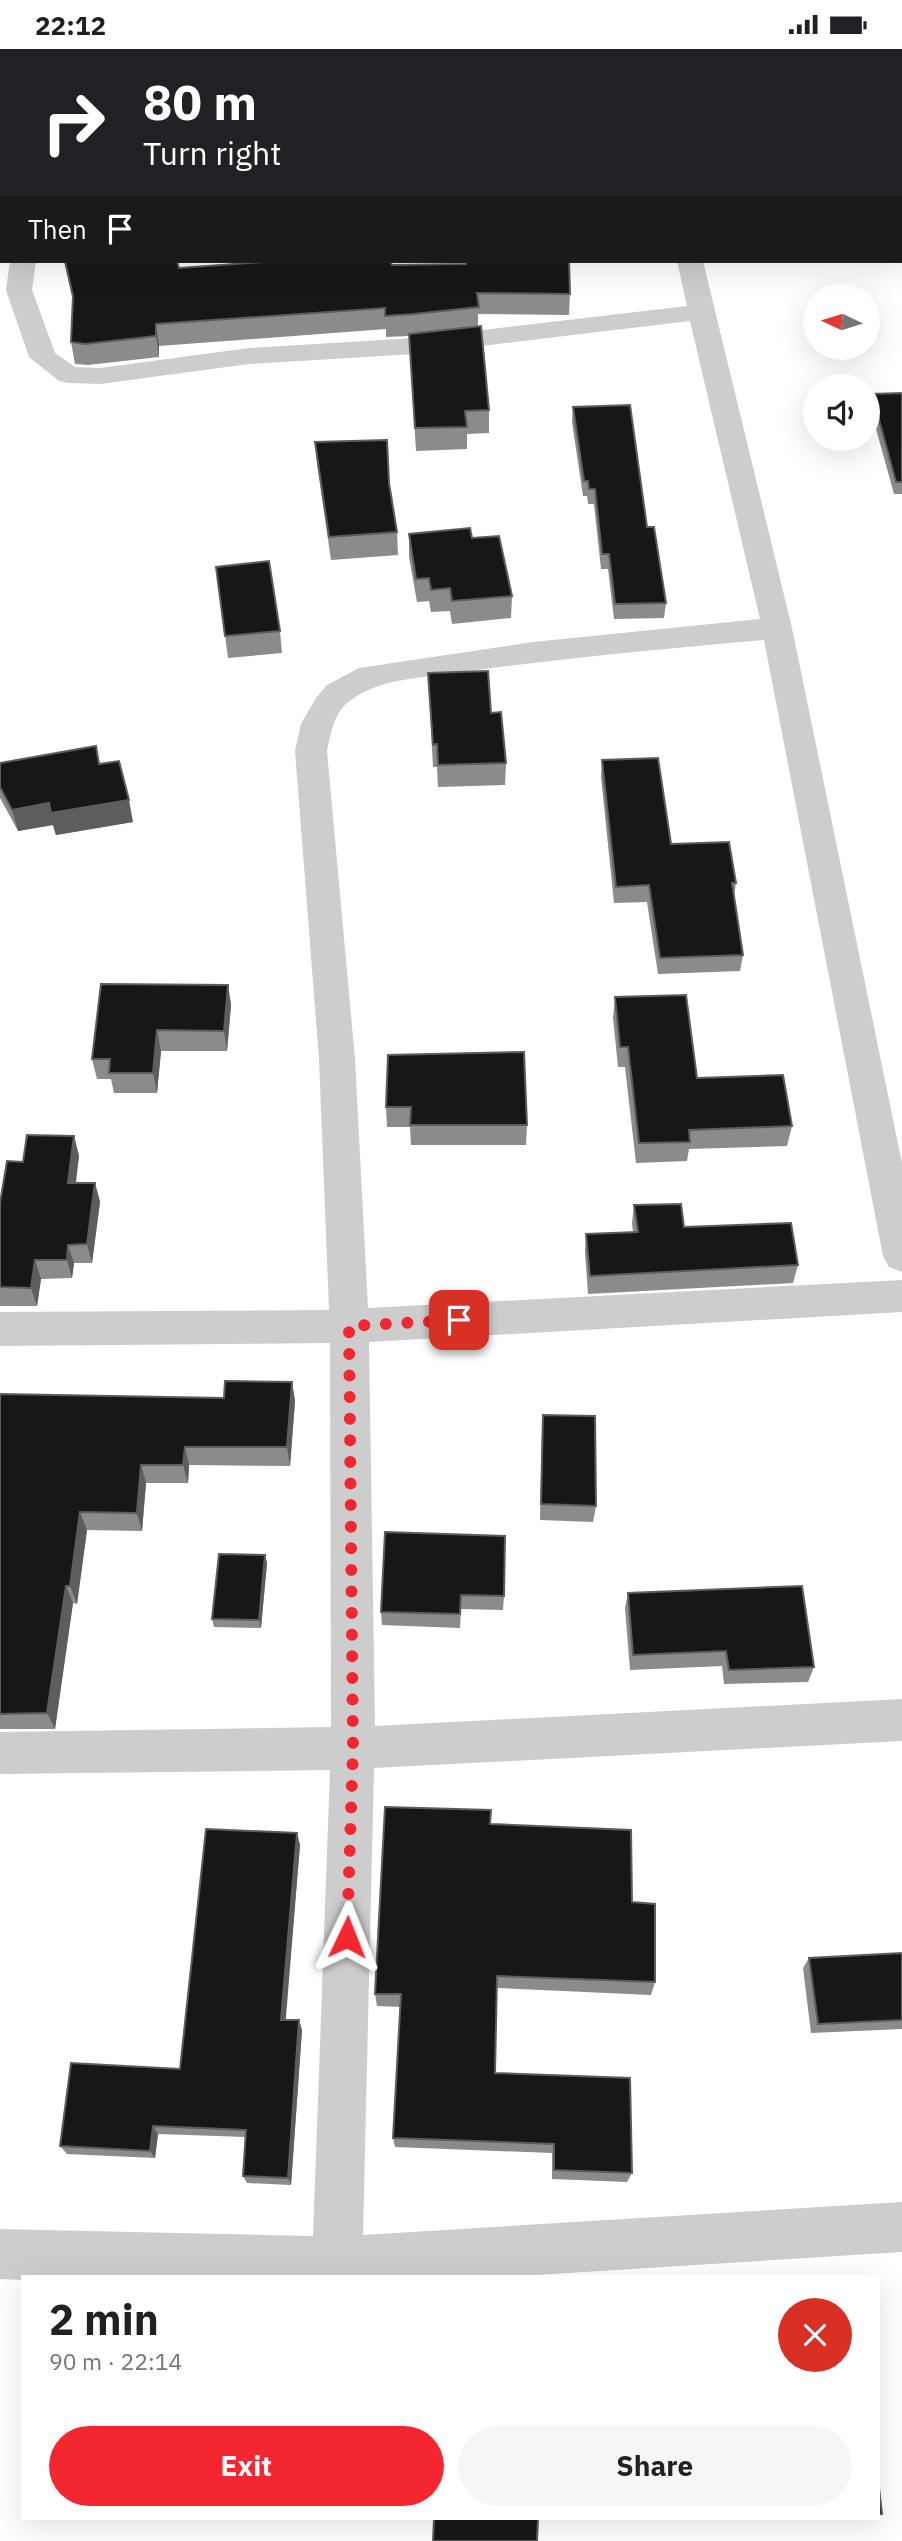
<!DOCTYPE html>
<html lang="en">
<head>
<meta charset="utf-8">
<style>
	:root { --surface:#fff; --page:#f6f6f6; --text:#202124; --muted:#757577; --accent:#f4262f }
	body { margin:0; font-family:"IBM Plex Sans",sans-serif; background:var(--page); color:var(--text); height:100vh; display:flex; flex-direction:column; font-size:26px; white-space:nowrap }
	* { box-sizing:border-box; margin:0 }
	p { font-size:23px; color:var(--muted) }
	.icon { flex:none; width:38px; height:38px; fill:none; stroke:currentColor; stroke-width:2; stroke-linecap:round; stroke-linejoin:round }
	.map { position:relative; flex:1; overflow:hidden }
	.panel { position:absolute; left:21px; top:2226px; width:859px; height:245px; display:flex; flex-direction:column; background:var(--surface); border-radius:0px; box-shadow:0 7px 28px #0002 }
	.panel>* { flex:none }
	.hud { position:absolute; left:0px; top:0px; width:903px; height:214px; box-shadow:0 7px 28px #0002; background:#202124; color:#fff; overflow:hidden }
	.needle { width:46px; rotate:274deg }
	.fabs { position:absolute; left:803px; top:234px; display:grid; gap:14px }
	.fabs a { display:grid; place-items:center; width:77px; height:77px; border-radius:50%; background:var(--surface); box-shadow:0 7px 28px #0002; font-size:35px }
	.pin { position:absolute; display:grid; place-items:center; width:60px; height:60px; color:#fff; margin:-30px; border-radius:14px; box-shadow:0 4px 10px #0006 }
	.me { position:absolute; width:77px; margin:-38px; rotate:2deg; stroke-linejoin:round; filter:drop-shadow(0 0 5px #0008) }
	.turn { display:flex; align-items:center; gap:24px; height:147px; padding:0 28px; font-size:32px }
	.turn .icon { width:91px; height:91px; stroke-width:2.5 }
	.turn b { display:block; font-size:49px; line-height:60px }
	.then { display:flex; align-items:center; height:66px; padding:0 28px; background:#0003; gap:14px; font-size:26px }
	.round { display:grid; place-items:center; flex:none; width:74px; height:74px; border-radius:37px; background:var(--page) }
	.summary { display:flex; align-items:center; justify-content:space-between; height:119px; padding:0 28px }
	h1 { font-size:42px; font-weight:700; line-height:52px }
	.action { display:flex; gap:14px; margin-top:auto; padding:14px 28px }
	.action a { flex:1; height:80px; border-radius:42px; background:var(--accent); color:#fff; font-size:28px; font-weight:700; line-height:80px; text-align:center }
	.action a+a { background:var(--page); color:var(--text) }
	.status { display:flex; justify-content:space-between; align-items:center; height:49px; padding:0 35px; background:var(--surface); direction:ltr }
	.status svg { height:19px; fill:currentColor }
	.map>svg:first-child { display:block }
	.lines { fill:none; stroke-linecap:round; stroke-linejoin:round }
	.minor { fill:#cdcdcd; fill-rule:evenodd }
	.wall { fill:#8b8b8b }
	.shaded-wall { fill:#5d5d5d }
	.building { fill:#171717; stroke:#5d5d5d; stroke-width:2 }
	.route { stroke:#f4262f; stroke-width:12; stroke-dasharray:0 21.6 }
</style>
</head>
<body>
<div class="status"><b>22:12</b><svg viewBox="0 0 49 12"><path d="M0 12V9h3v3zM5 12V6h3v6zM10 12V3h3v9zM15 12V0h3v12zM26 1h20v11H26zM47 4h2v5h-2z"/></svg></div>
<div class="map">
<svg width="902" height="2492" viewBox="0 0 902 2492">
	<rect width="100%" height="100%" fill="#fff"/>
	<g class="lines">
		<!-- minor -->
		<path class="minor" d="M260,0H289L258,2Z
			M637,0H661V2H637Z
			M10,212H36L32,241L55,304L75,318L100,319L249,299L415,289L687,257L677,212H703L792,579L902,1114V1223L889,1218L883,1207L764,591C664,600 563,609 463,623C426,629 382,628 351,651C334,663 331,683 327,702L355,1010L368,1259L902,1231V1263L369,1293L375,1677L902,1650V1692L374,1719L363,2186L902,2153V2203L503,2228H23V2231L0,2230V2180L313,2187L330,1721L0,1725V1683L331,1678L330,1294L0,1297V1263L329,1261L319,1010L295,702L301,675L316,649L327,636L359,619L533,593L760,570L690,272L415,305L249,315L100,335L69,334L59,332L29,308L6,241Z"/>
	</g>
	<!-- wall -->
	<path class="wall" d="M191,0H251V2H192Z
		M480,0H576V2H480Z
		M56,212H177L179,219L466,215V212H587L569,213L570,245L569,266L478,265V277L489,361V384L467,385V400L416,402L409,287L386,288V280L159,297V308L88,316L75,315L71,293L73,252L64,212L56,213Z
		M902,344V445H894L870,358L872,345Z
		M573,358L647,478L666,554L664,569L614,570L608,520H601L594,455H588L587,447H583L572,373Z
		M315,393L389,434L397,483L398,506L331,511L317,415Z
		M409,485L472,489L512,547L511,569L452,575L450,562L431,563L429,552L417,553L409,508Z
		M216,518L280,582L282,604L228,609Z
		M428,624L491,664L506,714L505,736L438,738L437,718H433Z
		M602,711L671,795L736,834L734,847L743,906L740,922L658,925L647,853L614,854L601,728Z
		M0,714L99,715L133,773L56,786L53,776L18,782L0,749Z
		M228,936L231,956L227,1002H161L157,1044H114L111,1030H97L92,1010Z
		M615,948L697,1029L792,1077L787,1097L689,1100L687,1112L636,1114L625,1018H618L613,969Z
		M388,1006L527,1076L526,1096H411L410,1078H387L386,1058Z
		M74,1087L79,1107L76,1134H95L100,1153L92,1214H74L72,1229L41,1230L37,1257H0V1154L23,1113Z
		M634,1156L684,1178L798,1216L793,1234L588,1245L585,1203L586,1185L633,1184L632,1174Z
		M292,1333L295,1352L290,1417L189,1416L188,1434H146L142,1482L87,1481L77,1555L73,1554L55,1680H0V1345L224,1349Z
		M543,1366L596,1457L593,1473L540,1471L542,1383Z
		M385,1483L504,1547L503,1561L461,1560L460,1579L382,1576L381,1563Z
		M265,1506L267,1514L261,1579L214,1578L212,1570Z
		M628,1544L814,1618L808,1633L724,1635L722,1617L630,1621L625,1559Z
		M490,1775L632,1853L655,1933L651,1946L497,1939L495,2024L632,2124L627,2133L552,2130V2104L395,2098L393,2089L401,1958L377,1957L375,1945Z
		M297,1784L300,1796L285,1971L302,1981L291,2136L247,2134L243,2127L246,2088L158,2085L155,2109L67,2105L60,2097L180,2020Z
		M902,1904V1980L811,1984L803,1919L809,1909Z"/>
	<!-- shaded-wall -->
	<path class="shaded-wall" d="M2,186V209L0,210V187Z
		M156,275L159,297V308L156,287Z
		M129,751L133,773L56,786L53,776L18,782L12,761L49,754Z
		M228,936L231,956L227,1002L224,982Z
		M157,981L161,1002L157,1044L153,1024Z
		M74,1087L79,1107L73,1153L68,1134Z
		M95,1134L100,1153L92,1214L87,1195Z
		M68,1196L74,1214L72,1229L67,1211Z
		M35,1211L41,1230L37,1257L31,1239Z
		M292,1333L295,1352L290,1417L287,1398Z
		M185,1398L189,1416L188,1434L183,1416Z
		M141,1416L146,1434L142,1482L137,1464Z
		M80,1463L87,1481L77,1555L70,1537Z
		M265,1506L267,1514L261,1579L259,1571Z
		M66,1537L73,1554L55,1680L47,1664Z
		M297,1784L300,1796L285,1980L281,1971Z
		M299,1971L302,1981L291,2136L288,2129Z
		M153,2077L158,2085L155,2109L150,2102Z"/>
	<!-- building -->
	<path class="building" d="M202,0H251V2H203Z
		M729,0H840L841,2H729Z
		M0,28L2,29V186L0,187Z
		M65,212H177L179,219L278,212H390L392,216L466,215V212H569L570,245L477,244L479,258L414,265L385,267V259L156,275V287L85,295L71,293L73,247Z
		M481,277L489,361L465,362L467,378L415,379L409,285Z
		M902,344V433H896L872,345Z
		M630,356L647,478H654L666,554L615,555L609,505H602L595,440H589L588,432H584L573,358Z
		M387,391L389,434L397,483L329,488L315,393Z
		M470,479L472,489L499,487L512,547L452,552L450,539L431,541L429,529L416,530L409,485Z
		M269,512L280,582L225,587L216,518Z
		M488,622L491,664L501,663L506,714L438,716L437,695L433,696L428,624Z
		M96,697L99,715L119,712L129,751L51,764L49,754L12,761L0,738V714Z
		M658,709L671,795L729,793L736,834H732L743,906L660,909L649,836L616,838L602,711Z
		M101,935L228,936L224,982L157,981L153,1024H109L110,1010H92Z
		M686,946L697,1029L783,1026L792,1077L689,1081L690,1093L639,1094L628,998H620L615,948Z
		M524,1003L527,1076H410L411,1058H386L388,1006Z
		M27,1086L74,1087L68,1134H95L87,1195L68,1196L67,1211H35L31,1239L0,1238V1154L7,1112L23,1113Z
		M681,1155L684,1178L791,1174L798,1216L590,1227L586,1185L638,1183L634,1156Z
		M225,1332L292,1333L287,1398H185L183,1416H141L137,1464L80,1463L70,1537H66L47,1664L0,1665V1345L224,1349Z
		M543,1366L595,1367L596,1457L541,1455Z
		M385,1483L505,1487L504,1547L461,1546L460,1565L381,1563Z
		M219,1505L265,1506L259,1571L212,1570Z
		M802,1537L814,1618L729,1621L726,1602L633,1606L628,1544Z
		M385,1758L491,1761L490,1775L631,1781L632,1853L655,1855V1933L497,1927L495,2024L630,2029L632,2124L554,2121V2095L393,2089L401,1945H375Z
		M206,1780L297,1784L281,1971H299L288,2129L243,2127L246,2081L153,2077L150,2102L60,2097L71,2014L180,2020Z
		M902,1904V1971L818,1975L809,1909Z
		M878,2430L882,2465H878Z
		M434,2469H538L537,2492H433Z"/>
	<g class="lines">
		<!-- route -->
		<path class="route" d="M347,1888L353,1699L349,1277L459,1271"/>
	</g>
</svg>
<div class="fabs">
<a><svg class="needle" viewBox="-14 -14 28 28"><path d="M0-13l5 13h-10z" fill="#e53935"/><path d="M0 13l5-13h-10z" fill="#757577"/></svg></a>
<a><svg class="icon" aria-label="sound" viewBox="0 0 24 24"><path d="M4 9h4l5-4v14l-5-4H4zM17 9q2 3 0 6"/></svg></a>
</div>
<div class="pin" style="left:459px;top:1271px;background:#d93025"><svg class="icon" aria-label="arrive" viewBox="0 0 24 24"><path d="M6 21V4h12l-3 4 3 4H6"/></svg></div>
<svg class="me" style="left:347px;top:1888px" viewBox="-20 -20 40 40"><path d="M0-17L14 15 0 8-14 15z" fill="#f4262f" stroke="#fff" stroke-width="4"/></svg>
<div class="hud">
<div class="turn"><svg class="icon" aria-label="right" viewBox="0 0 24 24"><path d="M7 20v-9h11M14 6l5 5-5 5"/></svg><div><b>80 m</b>Turn right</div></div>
<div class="then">Then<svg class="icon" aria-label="arrive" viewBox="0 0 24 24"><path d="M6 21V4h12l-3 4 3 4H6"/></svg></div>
</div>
<section class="panel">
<div class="summary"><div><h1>2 min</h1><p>90 m · 22:14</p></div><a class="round" style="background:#d93025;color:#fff"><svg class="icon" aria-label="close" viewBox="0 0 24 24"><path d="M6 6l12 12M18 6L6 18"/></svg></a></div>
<div class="action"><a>Exit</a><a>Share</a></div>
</section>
</div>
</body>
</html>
